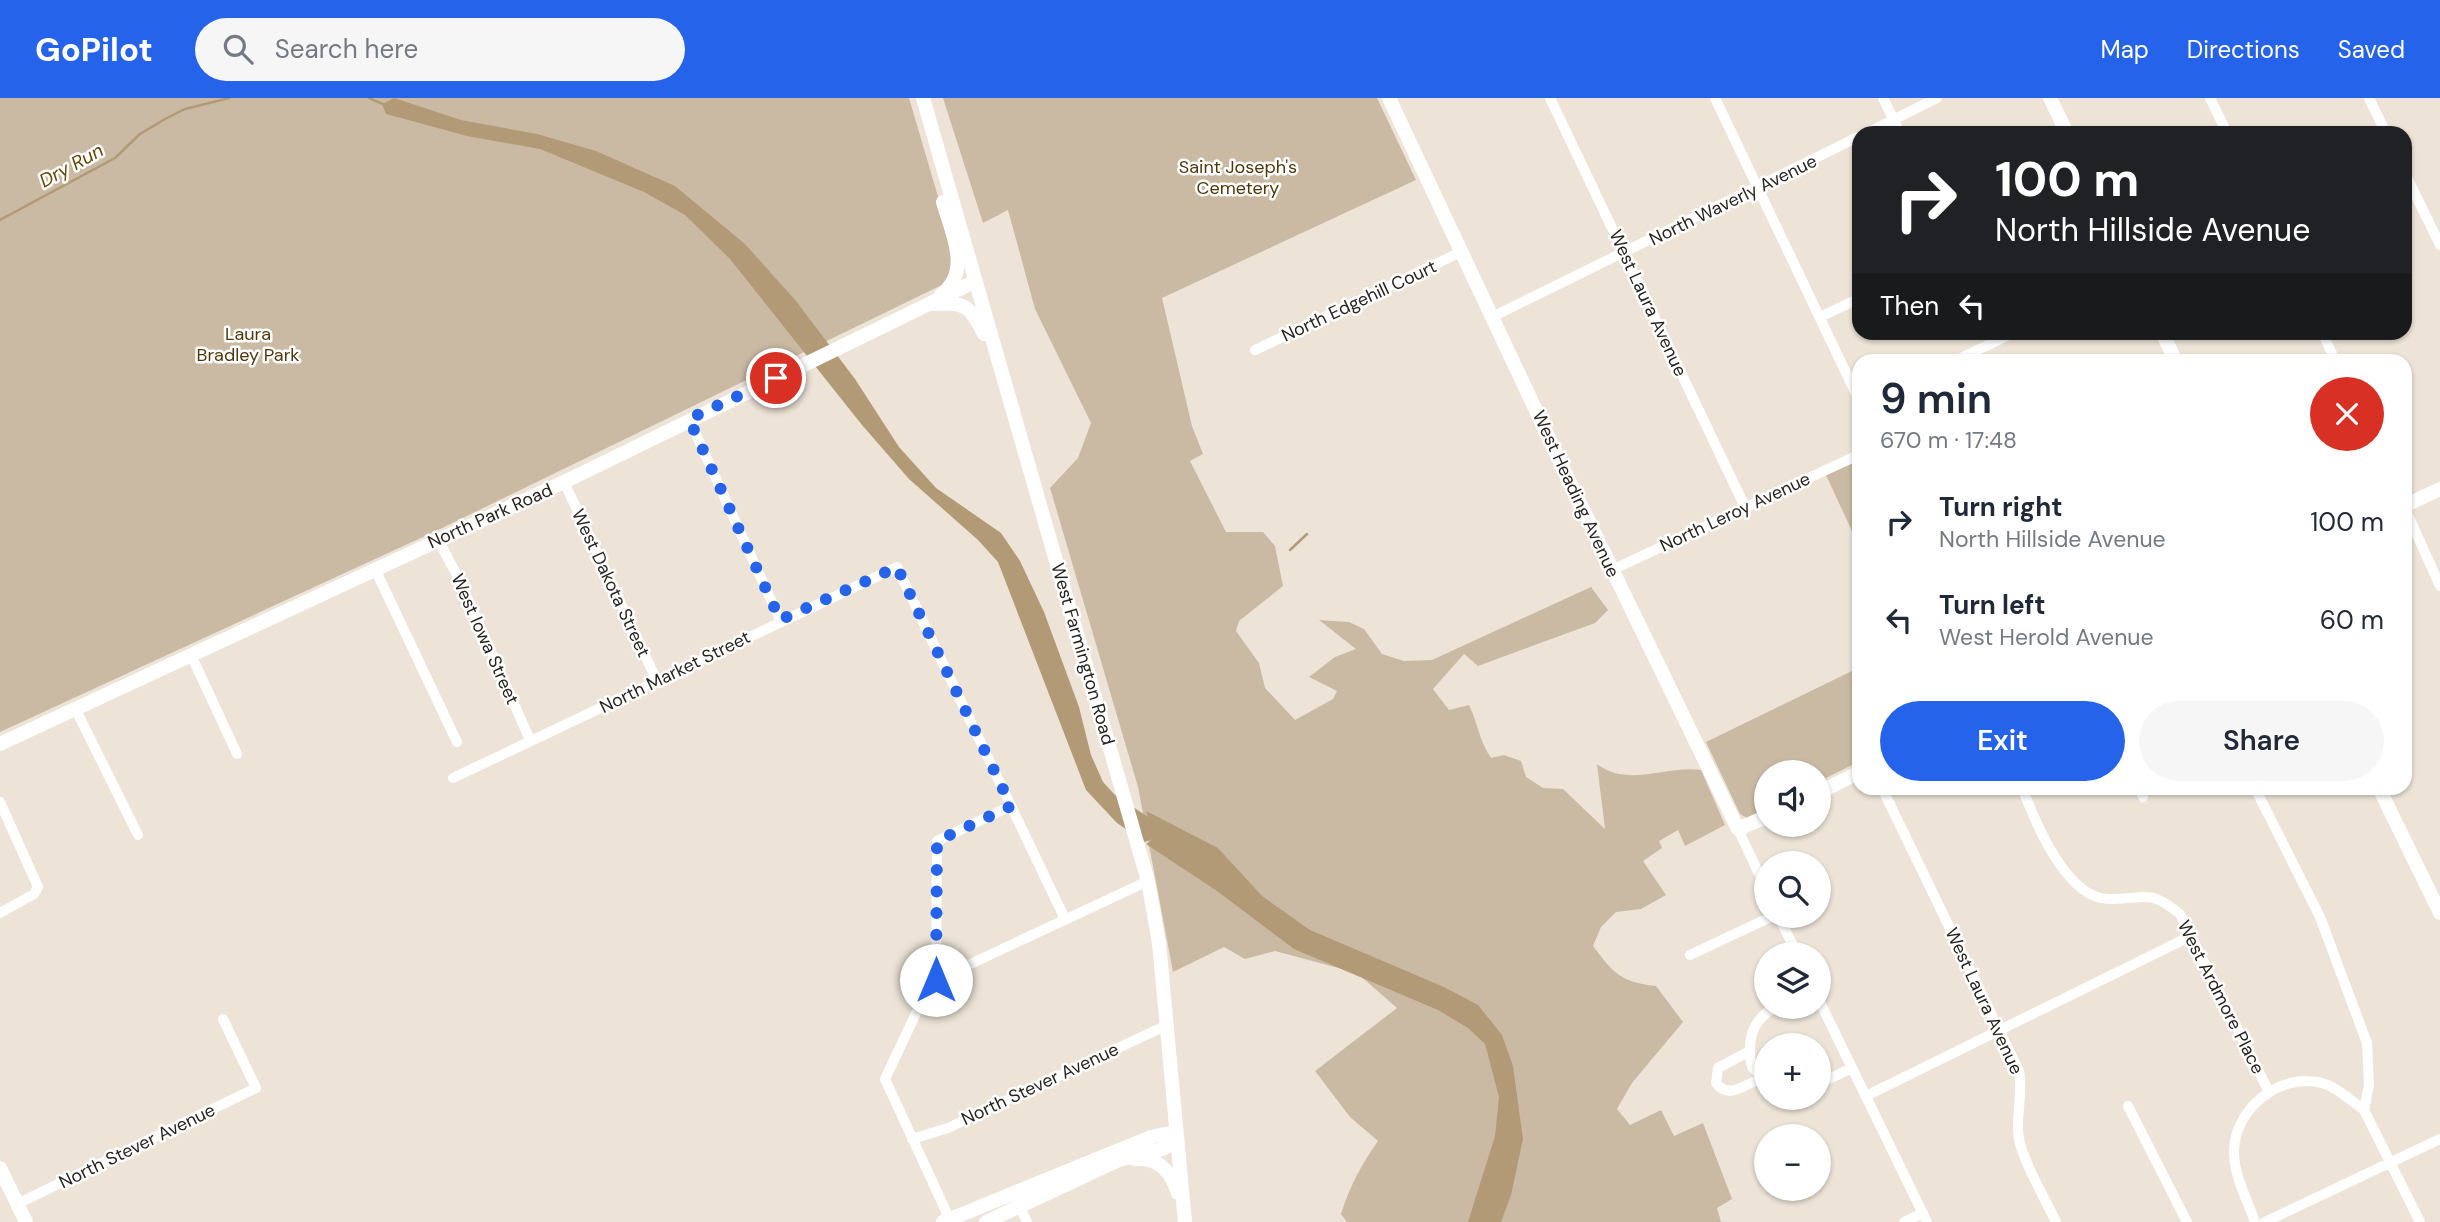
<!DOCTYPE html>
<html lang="en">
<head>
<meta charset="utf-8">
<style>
	:root { --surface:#fff; --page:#f6f6f7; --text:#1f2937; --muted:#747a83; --accent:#2563eb }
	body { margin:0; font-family:"DM Sans",sans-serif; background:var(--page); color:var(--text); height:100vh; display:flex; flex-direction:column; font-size:26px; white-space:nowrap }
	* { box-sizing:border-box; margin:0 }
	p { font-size:23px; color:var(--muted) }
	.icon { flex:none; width:38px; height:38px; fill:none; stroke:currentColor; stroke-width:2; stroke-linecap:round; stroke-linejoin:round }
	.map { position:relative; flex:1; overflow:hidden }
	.details { position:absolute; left:1852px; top:256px; width:560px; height:441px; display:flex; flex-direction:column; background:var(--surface); border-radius:21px; box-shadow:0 2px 5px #0004 }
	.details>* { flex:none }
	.banner { position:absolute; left:1852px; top:28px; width:560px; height:214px; border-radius:21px; box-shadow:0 2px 5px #0004; background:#202124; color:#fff; overflow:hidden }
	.tools { position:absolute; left:1754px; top:662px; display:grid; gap:14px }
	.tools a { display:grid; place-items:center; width:77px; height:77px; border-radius:50%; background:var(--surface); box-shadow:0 2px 5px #0004; font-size:35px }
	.pin { position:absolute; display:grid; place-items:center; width:60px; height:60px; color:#fff; margin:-30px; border:4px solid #fff; border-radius:50%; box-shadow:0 2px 7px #0007 }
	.me { position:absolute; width:77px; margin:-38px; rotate:0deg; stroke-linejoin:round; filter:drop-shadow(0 0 5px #0008) }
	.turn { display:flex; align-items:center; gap:24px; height:147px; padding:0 28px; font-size:32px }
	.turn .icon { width:91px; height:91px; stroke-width:2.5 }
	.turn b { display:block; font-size:49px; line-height:60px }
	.then { display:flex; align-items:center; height:66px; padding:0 28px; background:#0003; gap:14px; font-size:26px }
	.round { display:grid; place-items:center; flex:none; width:74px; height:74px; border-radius:37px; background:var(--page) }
	.headline { display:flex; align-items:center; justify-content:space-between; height:119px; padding:0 28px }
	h1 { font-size:42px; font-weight:600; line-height:52px }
	.button { display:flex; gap:14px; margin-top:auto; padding:14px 28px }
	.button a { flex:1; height:80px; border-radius:42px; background:var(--accent); color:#fff; font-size:28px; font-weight:600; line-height:80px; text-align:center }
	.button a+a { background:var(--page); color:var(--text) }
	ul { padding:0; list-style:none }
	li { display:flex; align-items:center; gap:21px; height:98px; padding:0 28px }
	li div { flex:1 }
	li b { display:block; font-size:26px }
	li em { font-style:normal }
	header { display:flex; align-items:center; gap:42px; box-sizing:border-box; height:98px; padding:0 35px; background:var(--accent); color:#fff }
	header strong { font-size:33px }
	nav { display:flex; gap:38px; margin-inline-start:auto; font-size:24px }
	.search { width:490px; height:63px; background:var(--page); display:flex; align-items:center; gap:18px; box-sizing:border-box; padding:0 24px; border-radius:38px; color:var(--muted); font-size:26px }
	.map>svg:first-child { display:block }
	.green { fill:#cabaa4 }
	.water { fill:#b39a77 }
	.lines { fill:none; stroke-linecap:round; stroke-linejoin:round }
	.stream { stroke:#b39a77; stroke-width:2.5 }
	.street { stroke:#fff; stroke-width:10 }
	.secondary { stroke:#fff; stroke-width:14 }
	.route { stroke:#2563eb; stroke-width:12; stroke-dasharray:0 21.6 }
	.labels { text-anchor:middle; stroke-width:5; stroke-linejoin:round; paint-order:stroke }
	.park-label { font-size:18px; fill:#503607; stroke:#fff }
	.street-label { font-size:18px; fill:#26231e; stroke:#fff }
	.water-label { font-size:19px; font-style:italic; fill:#654300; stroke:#fff }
</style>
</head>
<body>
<header>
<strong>GoPilot</strong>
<div class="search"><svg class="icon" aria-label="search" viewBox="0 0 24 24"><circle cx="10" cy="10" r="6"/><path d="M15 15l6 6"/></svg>Search here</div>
<nav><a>Map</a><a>Directions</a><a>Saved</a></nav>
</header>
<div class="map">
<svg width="2440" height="1124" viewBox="0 0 2440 1124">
	<rect width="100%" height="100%" fill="#ede4d7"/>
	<!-- green -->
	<path class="green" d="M0,0H909L957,163L948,184L438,432L0,634Z
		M943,0H1377L1416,82L1162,200L1192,328L1203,356L1190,363L1226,434H1263L1275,448L1283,488L1239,523L1236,533L1259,565L1265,590L1295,622L1333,601L1337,593L1309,579L1335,559L1356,551L1319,522L1349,524L1364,531L1382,556L1404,563L1432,562L1591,489L1608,512L1595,525L1478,568L1464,556L1433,591L1449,612L1469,607C1478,625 1479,643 1491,660L1504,657L1521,663L1526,679L1543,690L1563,691L1605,731L1597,666C1628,690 1666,667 1701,672L1725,727L1685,748L1678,732L1659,743L1662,750L1643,763L1666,797L1641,811L1616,814L1601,829L1593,848C1614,876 1621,884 1656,888L1683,924L1632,985L1617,1011L1630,1027L1661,1012L1674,1038L1703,1025L1732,1101L1717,1110L1721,1124H1347L1341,1116C1350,1088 1361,1067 1378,1043L1350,1019L1315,973L1397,910L1357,875L1275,853L1245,861L1224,849L1173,874L1138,689L1050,390L1078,360L1091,325L1035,211L1008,112L983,125Z
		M1858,363V446L1826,377Z
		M1858,570V664L1818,684V674H1766V710L1747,720L1740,716L1706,644Z"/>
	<!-- water -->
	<path class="water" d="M394,0L461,22L537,36L596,53L675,88L745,146L796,203L855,281L899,349L936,390L1001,435L1020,463L1044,514L1079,609L1091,657L1103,684L1115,697L1148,719L1146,713L1218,750L1262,798L1310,832L1444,889L1478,907L1502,937L1513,968L1523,1041L1511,1097L1501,1124H1468L1495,1038L1499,999L1485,946L1468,930L1438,912L1294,851L1217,793L1146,746L1153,741L1145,744L1117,725L1086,692L998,464L978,442L909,381L862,327L730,161L685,117L644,94L540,51L467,38L386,16L382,6Z"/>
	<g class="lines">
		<!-- stream -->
		<path class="stream" d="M369,0L385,7
			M0,122L115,60L140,36L165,21L185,11L229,0
			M1290,452L1307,436"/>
		<!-- street -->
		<path class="street" d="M1550,0L1745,409
			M1715,0L1858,300
			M1883,0L1900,35
			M2210,0L2227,35
			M2369,0L2386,35
			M1867,35L1937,0
			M2404,73L2440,147
			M1494,218L1858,39
			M1820,219L1858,201
			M2322,234L2335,262
			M1255,252L1463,153
			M1957,262L2015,234
			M689,321L780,522
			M564,384L658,585
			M2404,408L2440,488
			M438,442L458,479L530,642
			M375,471L457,644
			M1612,472L1858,357
			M191,557L237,656
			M76,612L138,737
			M453,680L897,469L1065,821
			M1882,690L2019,973C2024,998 2013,1025 2021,1049C2029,1075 2045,1100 2056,1124
			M2022,690C2035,723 2066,801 2109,801C2145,802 2147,789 2180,816L2269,994
			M2139,690L2143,699
			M2255,690L2320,819L2367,945L2369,987L2364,1012L2420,1124
			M0,704L38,789L34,796L0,815
			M1738,731L1766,791
			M1778,817L1797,856
			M1690,857L1775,817
			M936,882L937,743L1011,708
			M1818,900L1927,1124
			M1748,954L1718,970L1716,985C1728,1001 1744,988 1759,981
			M1766,984L1752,969C1746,943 1752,921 1777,908
			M1818,986L1852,970
			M1866,998L2191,838
			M2128,1008L2187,1124
			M912,1041L948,1030L1167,927
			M1014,1095L1027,1124
			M17,1106L256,990L223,921
			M951,1124L885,981L928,890L936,882L1148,783
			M1904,1124L1923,1115
			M2255,1124C2247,1101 2233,1076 2234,1051C2236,1006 2289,968 2332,989C2343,995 2354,1005 2364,1012
			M2265,1124L2440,1041"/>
		<!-- secondary -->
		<path class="secondary" d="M923,0L1148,783L1159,845L1185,1124
			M1389,0L1563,370L1738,731L1766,719
			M2050,0L2067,35
			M941,197C972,173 952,136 943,104
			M933,206C965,203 971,209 984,236
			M2162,234L2175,262
			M2404,408L2440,391
			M0,646L564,384L976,183
			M2379,690L2440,815
			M1818,695L1858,675
			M1135,1061C1159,1059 1171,1074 1178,1095
			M0,1070L26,1124
			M943,1124L1151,1039L1169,1035L1177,1043
			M986,1124L1119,1062L1162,1051L1177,1043"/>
	</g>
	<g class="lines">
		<!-- route -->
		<path class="route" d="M776,280L689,321L780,522L897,469L1011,708L937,743L936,882"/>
	</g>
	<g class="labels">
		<!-- park labels -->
		<g class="park-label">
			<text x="1238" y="75">Saint Joseph's<tspan x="1238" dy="21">Cemetery</tspan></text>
			<text x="248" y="242">Laura<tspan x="248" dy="21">Bradley Park</tspan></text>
		</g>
		<!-- street labels -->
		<g class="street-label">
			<text transform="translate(1733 102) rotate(-26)" y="6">North Waverly Avenue</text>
			<text transform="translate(1359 203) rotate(-25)" y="6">North Edgehill Court</text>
			<text transform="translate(1648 205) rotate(65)" y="6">West Laura Avenue</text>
			<text transform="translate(1576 396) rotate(65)" y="6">West Heading Avenue</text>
			<text transform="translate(1735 414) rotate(-25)" y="6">North Leroy Avenue</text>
			<text transform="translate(490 418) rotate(-24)" y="6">North Park Road</text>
			<text transform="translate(611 485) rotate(65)" y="6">West Dakota Street</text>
			<text transform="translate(485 541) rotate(66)" y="6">West Iowa Street</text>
			<text transform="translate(1083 556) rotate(74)" y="6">West Farmington Road</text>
			<text transform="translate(675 574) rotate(-26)" y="6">North Market Street</text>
			<text transform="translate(2221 899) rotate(63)" y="6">West Ardmore Place</text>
			<text transform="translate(1984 903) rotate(65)" y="6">West Laura Avenue</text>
			<text transform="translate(1040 986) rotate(-25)" y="6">North Stever Avenue</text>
			<text transform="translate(137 1048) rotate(-26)" y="6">North Stever Avenue</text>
		</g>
		<!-- water labels -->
		<g class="water-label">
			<text transform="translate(71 67) rotate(-29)" y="7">Dry Run</text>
		</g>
	</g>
</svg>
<div class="tools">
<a><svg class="icon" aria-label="sound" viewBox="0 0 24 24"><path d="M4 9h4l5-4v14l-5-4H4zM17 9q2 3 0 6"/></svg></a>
<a><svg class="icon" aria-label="search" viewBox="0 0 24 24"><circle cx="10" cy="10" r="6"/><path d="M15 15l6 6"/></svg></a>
<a><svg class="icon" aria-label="layers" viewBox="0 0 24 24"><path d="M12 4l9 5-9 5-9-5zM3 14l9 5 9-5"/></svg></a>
<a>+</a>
<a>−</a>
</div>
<div class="pin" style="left:776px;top:280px;background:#d93025"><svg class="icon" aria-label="arrive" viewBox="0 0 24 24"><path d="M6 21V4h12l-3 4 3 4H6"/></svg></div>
<svg class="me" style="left:936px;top:882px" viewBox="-20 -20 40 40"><circle r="19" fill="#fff"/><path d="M0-13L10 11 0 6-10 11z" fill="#2563eb"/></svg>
<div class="banner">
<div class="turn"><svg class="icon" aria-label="right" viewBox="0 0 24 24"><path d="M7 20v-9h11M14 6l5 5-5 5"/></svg><div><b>100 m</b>North Hillside Avenue</div></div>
<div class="then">Then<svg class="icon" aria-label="left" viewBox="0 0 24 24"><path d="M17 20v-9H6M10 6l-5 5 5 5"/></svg></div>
</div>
<section class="details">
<div class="headline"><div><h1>9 min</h1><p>670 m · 17:48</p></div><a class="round" style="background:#d93025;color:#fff"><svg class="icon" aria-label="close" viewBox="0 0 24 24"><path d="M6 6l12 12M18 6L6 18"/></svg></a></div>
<ul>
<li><svg class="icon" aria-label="right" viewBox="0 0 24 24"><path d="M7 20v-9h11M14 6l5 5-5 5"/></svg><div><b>Turn right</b><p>North Hillside Avenue</p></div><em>100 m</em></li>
<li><svg class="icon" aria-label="left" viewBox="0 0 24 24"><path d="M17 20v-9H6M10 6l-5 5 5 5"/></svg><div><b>Turn left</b><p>West Herold Avenue</p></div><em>60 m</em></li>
</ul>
<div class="button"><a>Exit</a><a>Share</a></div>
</section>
</div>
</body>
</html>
